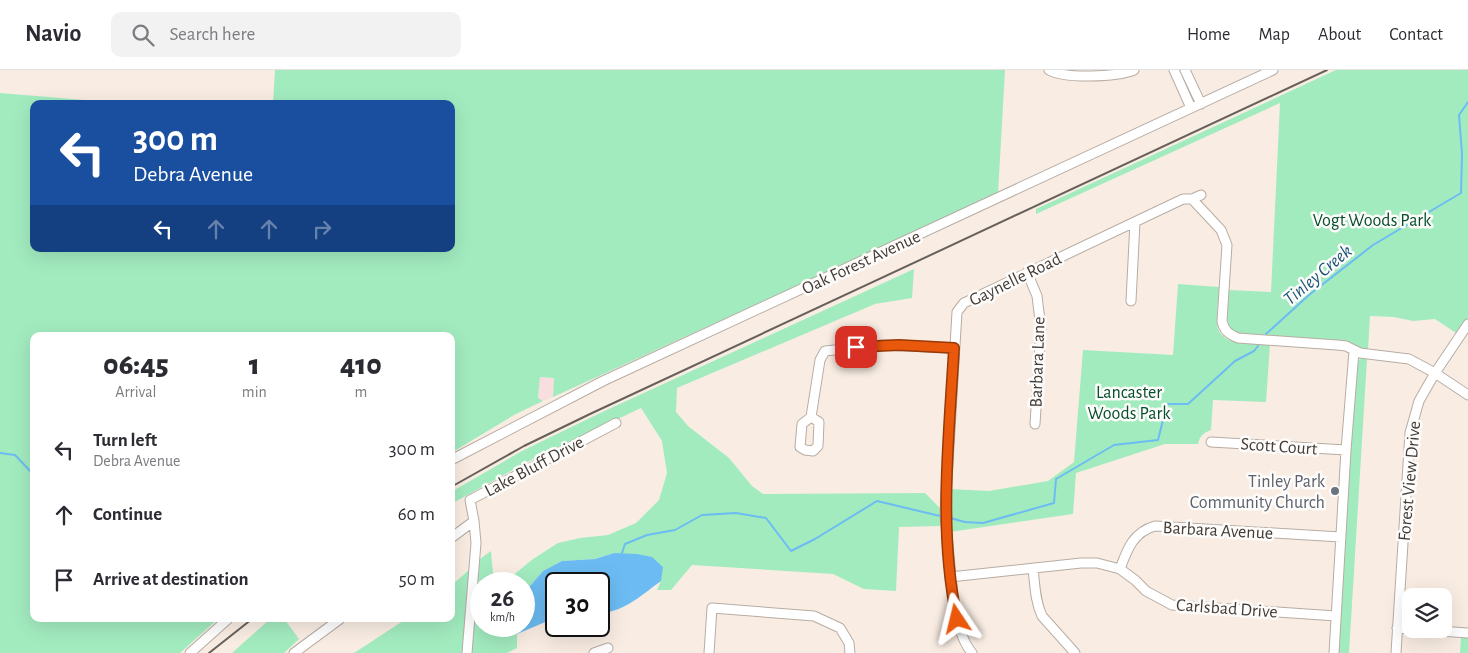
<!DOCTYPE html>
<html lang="en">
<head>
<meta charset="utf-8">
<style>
	:root { --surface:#fff; --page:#f2f2f3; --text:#2b2b33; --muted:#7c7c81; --line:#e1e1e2 }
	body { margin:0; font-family:"Alegreya Sans",sans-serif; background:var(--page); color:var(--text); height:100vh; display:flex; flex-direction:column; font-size:19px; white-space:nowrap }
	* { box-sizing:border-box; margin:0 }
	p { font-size:16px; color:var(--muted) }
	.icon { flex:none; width:28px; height:28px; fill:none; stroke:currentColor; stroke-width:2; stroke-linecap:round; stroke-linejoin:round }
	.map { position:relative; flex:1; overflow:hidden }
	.side { position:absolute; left:30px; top:262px; width:425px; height:290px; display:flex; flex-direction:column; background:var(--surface); border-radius:10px; box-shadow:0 5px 20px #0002 }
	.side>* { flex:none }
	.guide { position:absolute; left:30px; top:30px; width:425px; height:152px; border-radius:10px; box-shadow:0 5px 20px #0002; background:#1a4fa0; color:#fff; overflow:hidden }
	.controls { position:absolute; left:1402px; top:518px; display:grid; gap:10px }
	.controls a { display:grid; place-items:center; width:50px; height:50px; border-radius:10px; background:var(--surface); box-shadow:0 5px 20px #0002; font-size:25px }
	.speed { position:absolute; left:470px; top:502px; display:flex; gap:10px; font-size:25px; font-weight:700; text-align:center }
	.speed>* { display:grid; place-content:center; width:65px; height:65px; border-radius:50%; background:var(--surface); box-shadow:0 5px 20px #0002; line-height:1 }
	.speed small { font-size:12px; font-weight:400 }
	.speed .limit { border:2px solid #111; border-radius:8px; background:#fff; color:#111 }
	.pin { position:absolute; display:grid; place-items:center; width:42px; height:42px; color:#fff; margin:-21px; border-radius:10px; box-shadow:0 2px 8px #0006 }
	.me { position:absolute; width:55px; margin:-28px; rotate:350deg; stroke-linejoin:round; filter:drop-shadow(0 0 4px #0008) }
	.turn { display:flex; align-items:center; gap:18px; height:105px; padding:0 20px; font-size:22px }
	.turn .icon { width:65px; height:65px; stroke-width:2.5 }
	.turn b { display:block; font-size:35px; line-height:42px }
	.lanes { display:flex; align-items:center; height:48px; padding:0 20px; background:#0003; justify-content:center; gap:25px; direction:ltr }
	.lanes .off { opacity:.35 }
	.eta { display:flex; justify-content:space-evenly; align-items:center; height:85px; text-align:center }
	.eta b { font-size:30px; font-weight:800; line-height:35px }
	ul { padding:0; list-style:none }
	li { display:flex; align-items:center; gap:15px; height:65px; padding:0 20px }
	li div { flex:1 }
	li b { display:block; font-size:19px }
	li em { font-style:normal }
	header { display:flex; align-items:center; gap:30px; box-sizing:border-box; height:70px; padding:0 25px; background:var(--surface); border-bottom:1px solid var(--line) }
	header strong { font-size:24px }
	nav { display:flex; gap:28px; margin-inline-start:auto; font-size:18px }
	.search { width:350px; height:45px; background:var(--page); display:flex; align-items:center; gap:12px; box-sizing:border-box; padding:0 18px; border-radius:10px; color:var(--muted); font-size:19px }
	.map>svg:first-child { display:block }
	.industrial { fill:#f9dee0 }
	.green { fill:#a2ebbf }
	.water { fill:#6cbcf3 }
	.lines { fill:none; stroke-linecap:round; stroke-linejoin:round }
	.stream { stroke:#6cbcf3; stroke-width:2 }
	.minor-casing { stroke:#b7aca3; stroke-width:11 }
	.minor { stroke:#fff; stroke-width:9 }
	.rail { stroke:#67605b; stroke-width:2 }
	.route-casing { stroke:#983908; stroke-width:12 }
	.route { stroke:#ea580c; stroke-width:9 }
	.worship-dot { fill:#6b7280; stroke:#fefcfa; stroke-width:2 }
	.labels { text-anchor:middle; stroke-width:5; stroke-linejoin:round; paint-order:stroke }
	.park-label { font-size:18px; fill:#054e2e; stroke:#fefcfa }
	.street-label { font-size:18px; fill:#413c38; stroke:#fefcfa }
	.worship-label { font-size:18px; fill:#5b616d; stroke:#fefcfa; text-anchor:end }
	.water-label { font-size:19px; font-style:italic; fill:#165378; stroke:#fefcfa }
</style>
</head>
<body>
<header>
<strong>Navio</strong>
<div class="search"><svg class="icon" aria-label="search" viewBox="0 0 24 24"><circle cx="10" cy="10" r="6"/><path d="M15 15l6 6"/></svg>Search here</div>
<nav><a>Home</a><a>Map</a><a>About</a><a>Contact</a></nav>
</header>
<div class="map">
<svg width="1468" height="583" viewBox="0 0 1468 583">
	<rect width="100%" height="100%" fill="#f9ede3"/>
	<!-- industrial -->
	<path class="industrial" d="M540,307L554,308L553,327L543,331L538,329Z"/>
	<!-- green -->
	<path class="green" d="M275,0H1005L998,124L553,327L554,308L540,307L538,328L543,331L514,345L451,383V266H34V549H218L180,583H0V23L133,34H34V179H451V34H273Z
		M1336,0H1468V249L1456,263L1435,249L1413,251L1394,247L1370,246L1368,280L1343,272L1238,266L1230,261L1227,255L1229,220L1271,222L1280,33L1036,144V139Z
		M914,199L912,228L875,234L677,318L676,342L688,356L729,388L752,416L763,424L925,423L940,438V456L899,457L896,521L864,519L833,504L692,495L671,520H657L661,511L614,483L595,489L562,491L543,501L524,523V514H495L511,507L533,489L558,473L580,468L608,465L636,453L659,430L667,403L662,371L641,338L533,389L451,434V422L522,381L598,344Z
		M1178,214L1219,217C1219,228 1216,241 1217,253C1219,278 1253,273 1270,274L1266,332L1213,330L1211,360C1203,363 1200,366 1198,374H1165L1076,403L1073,444L950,462L949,450L950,419L989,421L1048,411L1074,392L1083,280L1173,285Z
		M1361,288L1367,289L1349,583H1338L1356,296L1358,291Z
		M491,481L494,514H481V556H504L517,564V578L507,583H354L406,549H451V515C466,505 476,490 491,481Z
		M270,549H286L285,550L299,569L284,583H232Z
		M1461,567H1468V583H1460Z"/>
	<!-- water -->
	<path class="water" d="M614,483L637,484L652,487L663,497L661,511C644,523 621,545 599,542V514H556V544L550,550L517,564L504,556H524V523L543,501L562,491L595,489Z"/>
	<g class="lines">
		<!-- stream -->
		<path class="stream" d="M1266,264L1309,225L1373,175L1461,123L1462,84L1459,45L1468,32
			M0,383L15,385L34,405
			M950,448L965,452L983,453L1054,433L1056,409L1114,375L1158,370L1167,334H1188L1235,291L1254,281L1258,276
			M622,483L625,474L647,465L675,460L702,445L736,443L766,448L791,481L815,469L877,431L940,446"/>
		<!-- minor casing -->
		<g class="minor-casing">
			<path id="minor" d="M1049,0C1065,9 1116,7 1134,0
				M1174,0L1191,38
				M1185,0L1201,34
				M1192,129L1221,160L1227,175L1222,251C1224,261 1229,264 1238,268L1337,275L1346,276L1360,283L1409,289L1435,303L1468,325
				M1027,202L1037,226L1041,259L1035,354
				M1131,231L1135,152
				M811,347L819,352L818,376L813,381L805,380L800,377L802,354L811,347L820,290L825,281L883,275L954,278
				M1211,372L1346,380
				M451,390L603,311L1273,0
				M451,468L474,451
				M1033,499C1035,515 1035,531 1042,546L1075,583
				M1120,499C1127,480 1133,462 1155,456L1341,467
				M950,507L1081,493H1097L1120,499L1135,510L1146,521L1172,535L1336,546
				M1397,558L1468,563
				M190,583L228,549
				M294,583L340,549
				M467,583L476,473L474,451L470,430L616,353
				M594,583L608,578
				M709,583L712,538L814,546L840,558L849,573L850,583
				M972,583C962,571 957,552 954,537L945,444L957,242L964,233L1183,129H1192L1201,125
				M1334,583L1346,380L1354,281
				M1396,583L1410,363L1419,331L1435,303L1468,254"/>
		</g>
		<!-- minor -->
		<use href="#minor" class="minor"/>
		<!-- rail -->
		<path class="rail" d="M451,417L524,376L590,344L1327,0
			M209,583L252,549"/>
	</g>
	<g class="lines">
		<!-- route casing -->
		<g class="route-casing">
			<path id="route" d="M856,277L899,275L954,278C949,368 938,460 957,549"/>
		</g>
		<!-- route -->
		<use href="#route" class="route"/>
	</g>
	<!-- markers -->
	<circle class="worship-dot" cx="1335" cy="421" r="5"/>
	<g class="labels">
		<!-- park labels -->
		<g class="park-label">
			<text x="1372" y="156">Vogt Woods Park</text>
			<text x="1129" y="328">Lancaster<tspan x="1129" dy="21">Woods Park</tspan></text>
		</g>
		<!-- street labels -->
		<g class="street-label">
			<text transform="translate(861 192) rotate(-25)" y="6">Oak Forest Avenue</text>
			<text transform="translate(1015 209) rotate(-26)" y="6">Gaynelle Road</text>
			<text transform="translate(1037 292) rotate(-88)" y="6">Barbara Lane</text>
			<text transform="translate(1279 376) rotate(4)" y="6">Scott Court</text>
			<text transform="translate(534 396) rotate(-28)" y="6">Lake Bluff Drive</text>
			<text transform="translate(1409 411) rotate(-85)" y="6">Forest View Drive</text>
			<text transform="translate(1218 460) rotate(3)" y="6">Barbara Avenue</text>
			<text transform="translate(1227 538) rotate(4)" y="6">Carlsbad Drive</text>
		</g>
		<!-- worship labels -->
		<g class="worship-label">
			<text x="1325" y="417">Tinley Park<tspan x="1325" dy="21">Community Church</tspan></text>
		</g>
		<!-- water labels -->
		<g class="water-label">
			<text transform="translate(1317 204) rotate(-40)" y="7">Tinley Creek</text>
		</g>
	</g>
</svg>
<div class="controls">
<a><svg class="icon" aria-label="layers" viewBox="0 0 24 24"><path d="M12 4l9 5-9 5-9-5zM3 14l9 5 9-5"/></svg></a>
</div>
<div class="speed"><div>26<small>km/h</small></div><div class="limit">30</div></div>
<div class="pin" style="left:856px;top:277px;background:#d93025"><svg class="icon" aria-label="arrive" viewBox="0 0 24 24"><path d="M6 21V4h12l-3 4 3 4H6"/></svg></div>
<svg class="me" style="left:957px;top:549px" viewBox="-20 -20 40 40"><path d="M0-17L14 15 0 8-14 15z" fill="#ea580c" stroke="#fff" stroke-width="4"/></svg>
<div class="guide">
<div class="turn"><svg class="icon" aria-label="left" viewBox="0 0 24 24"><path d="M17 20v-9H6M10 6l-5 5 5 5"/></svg><div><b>300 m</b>Debra Avenue</div></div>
<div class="lanes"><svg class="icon" aria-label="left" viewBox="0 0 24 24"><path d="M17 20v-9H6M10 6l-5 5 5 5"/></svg><svg class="icon off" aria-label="ahead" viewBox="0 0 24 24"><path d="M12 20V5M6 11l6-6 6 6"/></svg><svg class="icon off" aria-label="ahead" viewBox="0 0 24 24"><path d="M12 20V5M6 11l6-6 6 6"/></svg><svg class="icon off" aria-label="right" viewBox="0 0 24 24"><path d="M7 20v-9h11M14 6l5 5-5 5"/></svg></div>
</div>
<section class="side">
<div class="eta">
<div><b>06:45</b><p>Arrival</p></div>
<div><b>1</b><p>min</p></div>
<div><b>410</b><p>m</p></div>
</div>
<ul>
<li><svg class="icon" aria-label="left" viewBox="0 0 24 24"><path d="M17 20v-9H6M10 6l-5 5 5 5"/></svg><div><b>Turn left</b><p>Debra Avenue</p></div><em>300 m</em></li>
<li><svg class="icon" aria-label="ahead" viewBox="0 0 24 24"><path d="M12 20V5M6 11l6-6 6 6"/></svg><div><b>Continue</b></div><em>60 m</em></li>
<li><svg class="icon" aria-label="arrive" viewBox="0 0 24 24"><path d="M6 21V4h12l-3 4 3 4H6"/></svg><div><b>Arrive at destination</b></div><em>50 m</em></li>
</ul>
</section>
</div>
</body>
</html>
